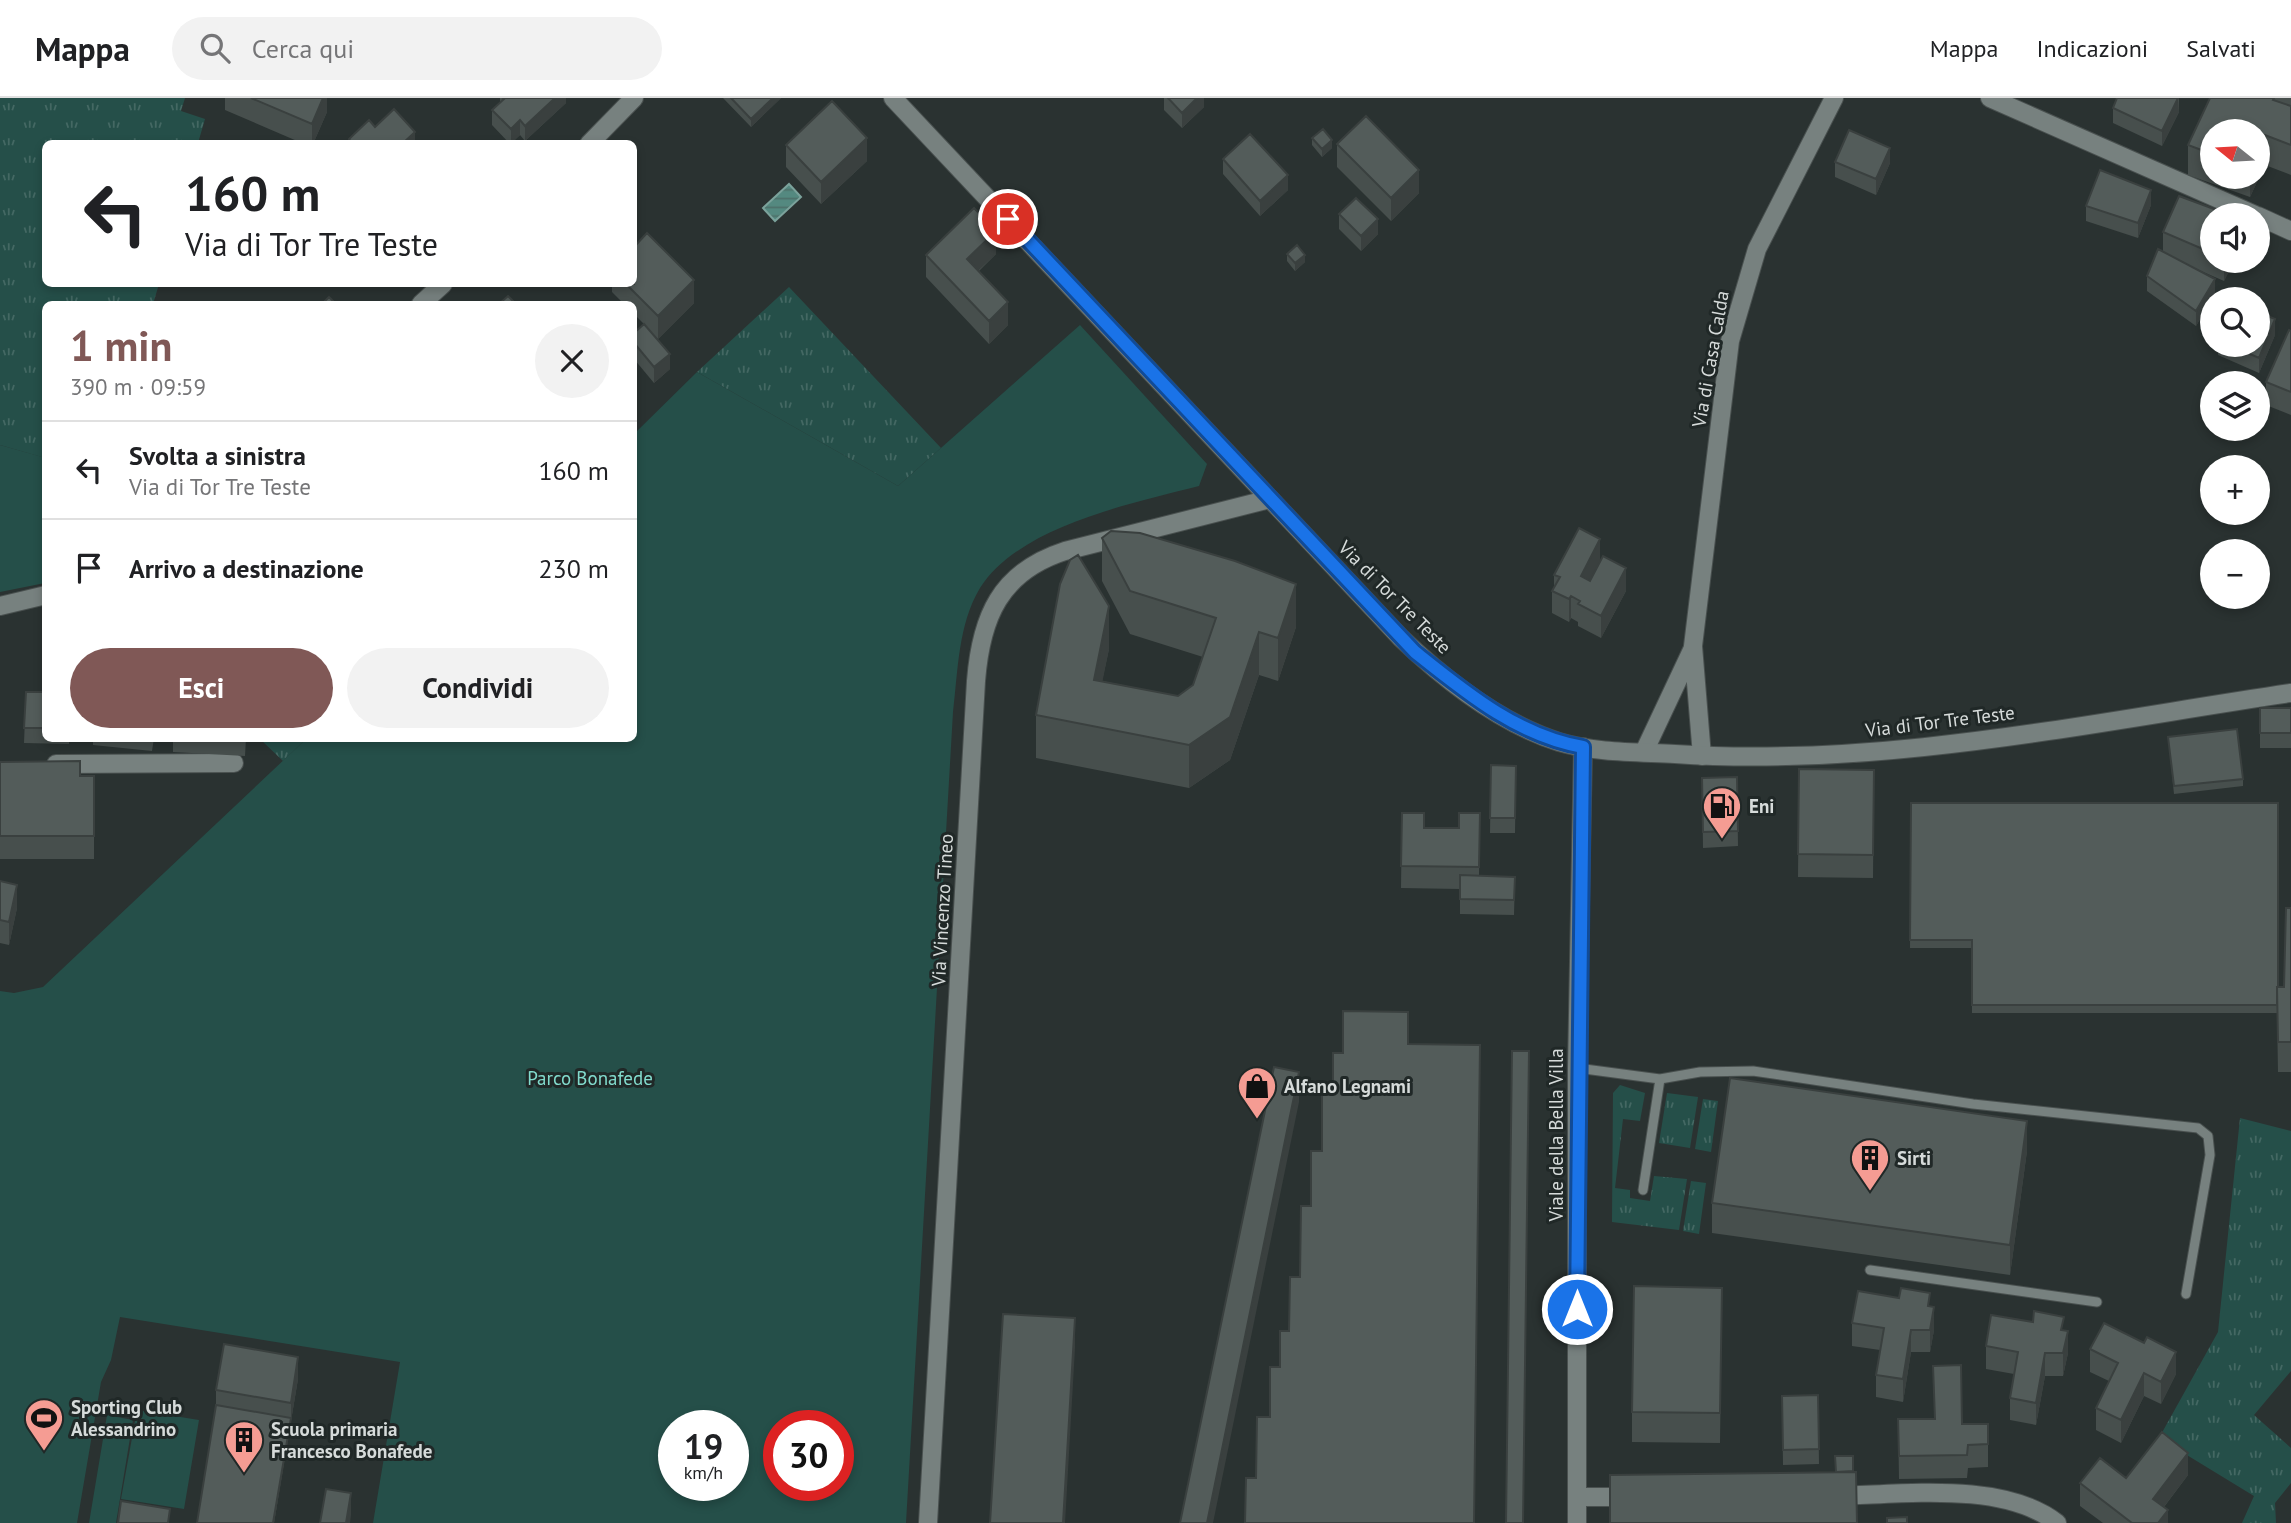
<!DOCTYPE html>
<html lang="it">
<head>
<meta charset="utf-8">
<style>
	:root { --surface:#fff; --page:#f2f2f2; --text:#202124; --muted:#757577; --line:#e0e0e0; --accent:#805856 }
	body { margin:0; font-family:"PT Sans",sans-serif; background:var(--page); color:var(--text); height:100vh; display:flex; flex-direction:column; font-size:26px; white-space:nowrap }
	* { box-sizing:border-box; margin:0 }
	p { font-size:23px; color:var(--muted) }
	.icon { flex:none; width:38px; height:38px; fill:none; stroke:currentColor; stroke-width:2; stroke-linecap:round; stroke-linejoin:round }
	.map { position:relative; flex:1; overflow:hidden }
	.panel { position:absolute; left:42px; top:203px; width:595px; height:441px; display:flex; flex-direction:column; background:var(--surface); border-radius:10px; box-shadow:0 4px 10px #0003 }
	.panel>* { flex:none }
	.guide { position:absolute; left:42px; top:42px; width:595px; height:147px; border-radius:10px; box-shadow:0 4px 10px #0003; background:#fff; color:var(--text); overflow:hidden }
	.needle { width:46px; rotate:288deg }
	.fabs { position:absolute; left:2200px; top:21px; display:grid; gap:14px }
	.fabs a { display:grid; place-items:center; width:70px; height:70px; border-radius:50%; background:var(--surface); box-shadow:0 4px 10px #0003; font-size:35px }
	.speed { position:absolute; left:658px; top:1312px; display:flex; gap:14px; font-size:35px; font-weight:700; text-align:center }
	.speed>* { display:grid; place-content:center; width:91px; height:91px; border-radius:50%; background:var(--surface); box-shadow:0 4px 10px #0003; line-height:1 }
	.speed small { font-size:18px; font-weight:400 }
	.speed .limit { border:10px solid #d22; background:#fff; color:#111 }
	.pin { position:absolute; display:grid; place-items:center; width:60px; height:60px; color:#fff; margin:-30px; border:4px solid #fff; border-radius:50%; box-shadow:0 2px 7px #0007 }
	.me { position:absolute; width:77px; margin:-38px; rotate:0deg; stroke-linejoin:round; filter:drop-shadow(0 0 5px #0008) }
	.turn { display:flex; align-items:center; gap:24px; height:147px; padding:0 28px; font-size:32px }
	.turn .icon { width:91px; height:91px; stroke-width:2.5 }
	.turn b { display:block; font-size:49px; line-height:60px }
	.round { display:grid; place-items:center; flex:none; width:74px; height:74px; border-radius:37px; background:var(--page) }
	.overview { display:flex; align-items:center; justify-content:space-between; height:119px; padding:0 28px }
	h1 { font-size:42px; font-weight:600; line-height:52px; color:var(--accent) }
	.button { display:flex; gap:14px; margin-top:auto; padding:14px 28px }
	.button a { flex:1; height:80px; border-radius:42px; background:var(--accent); color:#fff; font-size:28px; font-weight:600; line-height:80px; text-align:center }
	.button a+a { background:var(--page); color:var(--text) }
	ul { padding:0; list-style:none }
	li { display:flex; align-items:center; gap:21px; height:98px; padding:0 28px; border-top:2px solid var(--line) }
	li div { flex:1 }
	li b { display:block; font-size:26px }
	li em { font-style:normal }
	header { display:flex; align-items:center; gap:42px; box-sizing:border-box; height:98px; padding:0 35px; background:var(--surface); border-bottom:2px solid var(--line) }
	header strong { font-size:33px }
	nav { display:flex; gap:38px; margin-inline-start:auto; font-size:24px }
	.search { width:490px; height:63px; background:var(--page); display:flex; align-items:center; gap:18px; box-sizing:border-box; padding:0 24px; border-radius:38px; color:var(--muted); font-size:26px }
	.map>svg:first-child { display:block }
	.grass { fill:url(#grass-tufts) }
	.green { fill:#254f49; fill-rule:evenodd }
	.water { fill:url(#water-rules); stroke:#7ba29b; stroke-width:2 }
	.lines { fill:none; stroke-linecap:round; stroke-linejoin:round }
	.service-casing { stroke:#49504f; stroke-width:11 }
	.minor-casing { stroke:#49504f; stroke-width:20 }
	.tertiary-casing { stroke:#49504f; stroke-width:20 }
	.service { stroke:#77817f; stroke-width:9 }
	.minor { stroke:#77817f; stroke-width:18 }
	.tertiary { stroke:#77817f; stroke-width:18 }
	.wall { fill:#474f4d; fill-rule:evenodd }
	.shaded-wall { fill:#3a403f }
	.building { fill:#535c5a; stroke:#3a403f; stroke-width:2 }
	.route-casing { stroke:#114b97; stroke-width:18 }
	.route { stroke:#1a73e8; stroke-width:12 }
	.labels { text-anchor:middle; stroke-width:6; stroke-linejoin:round; paint-order:stroke }
	.street-label { font-size:19px; fill:#d6dbda; stroke:#202827 }
	.poi-label { font-size:19px; font-weight:bold; fill:#d6dbda; stroke:#202827; text-anchor:start }
	.park-label { font-size:19px; fill:#82dbcd; stroke:#202827 }
</style>
</head>
<body>
<header>
<strong>Mappa</strong>
<div class="search"><svg class="icon" aria-label="search" viewBox="0 0 24 24"><circle cx="10" cy="10" r="6"/><path d="M15 15l6 6"/></svg>Cerca qui</div>
<nav><a>Mappa</a><a>Indicazioni</a><a>Salvati</a></nav>
</header>
<div class="map">
<svg width="2291" height="1425" viewBox="0 0 2291 1425">
	<defs>
		<pattern id="grass-tufts" width="24" height="20" patternUnits="userSpaceOnUse" patternTransform="scale(1.75)"><rect width="24" height="20" fill="#254f49"/><path d="M3 7l-1-3M5 7V3M7 7l1-3M15 17l-1-3M17 17v-4M19 17l1-3" fill="none" stroke="#446863"/></pattern>
		<pattern id="water-rules" width="6" height="5" patternUnits="userSpaceOnUse" patternTransform="scale(1.75)"><rect width="6" height="5" fill="#548980"/><path d="M0 2.5h6" fill="none" stroke="#4d706a"/></pattern>
	</defs>
	<rect width="100%" height="100%" fill="#2a3231"/>
	<!-- grass -->
	<path class="grass" d="M0,0H185L181,13L205,21L198,45L46,46V186H159L153,206H46L45,360L0,347Z
		M789,189L941,350L898,388L697,274Z
		M260,641H306L283,663Z
		M1620,987L1645,995L1640,1023L1623,1021L1615,1090L1630,1092V1100L1650,1103L1654,1078L1687,1081L1679,1132L1612,1124L1613,995Z
		M1667,995L1698,999L1690,1050L1659,1045Z
		M1703,1001L1718,1003L1711,1054L1695,1051Z
		M2240,1020L2291,1033V1273L2254,1317L2291,1350V1385L2275,1405L2276,1425H2242L2254,1398L2159,1340L2218,1234Z
		M1691,1083L1706,1085L1699,1136L1683,1133Z"/>
	<!-- green -->
	<path class="green" d="M1080,227L1207,366L1199,388C1133,405 1019,428 980,490C958,526 958,574 953,614L906,1425H373L400,1264L120,1219L111,1262L101,1284L77,1425H0V893L14,895L43,889L306,641L634,640V336L697,274L898,388ZM674,1328H733V1388H674ZM838,1328V1388H779V1328Z
		M0,347L46,360L45,485L0,494Z
		M137,1312L199,1322L184,1411L121,1401Z
		M107,1317L133,1322L116,1425H89Z"/>
	<!-- water -->
	<path class="water" d="M789,86L801,99L775,123L763,110Z"/>
	<g class="lines">
		<!-- service casing -->
		<g class="service-casing">
			<path id="service" d="M1577,970L1660,981L1700,974L1753,973L1973,1006L2198,1030L2208,1038L2210,1057L2186,1196
				M1643,1092L1660,981
				M1870,1172L2097,1204"/>
		</g>
		<!-- minor casing -->
		<g class="minor-casing">
			<path id="minor" d="M1990,0L2255,117
				M589,46L634,0
				M2258,118L2291,133
				M421,206L443,186
				M0,508L46,497
				M1644,654L1692,552
				M1702,658L1693,548L1730,243L1757,151L1834,0
				M56,666L234,665
				M1833,1398C1900,1397 2002,1382 2057,1425
				M1577,1399H1633
				M928,1425L976,583C981,519 1000,474 1065,453L1270,401
				M1577,1425V970L1583,649"/>
		</g>
		<!-- tertiary casing -->
		<g class="tertiary-casing">
			<path id="tertiary" d="M893,0L1401,540C1445,582 1499,625 1559,644C1596,655 1637,654 1675,656C1881,670 2088,625 2291,595"/>
		</g>
		<!-- service -->
		<use href="#service" class="service"/>
		<!-- minor -->
		<use href="#minor" class="minor"/>
		<!-- tertiary -->
		<use href="#tertiary" class="tertiary"/>
	</g>
	<!-- wall -->
	<path class="wall" d="M225,0H327V14L313,46H304L225,12Z
		M500,0H566V5L525,43L520,37L510,46L492,27V12L500,4Z
		M723,0H781L751,29Z
		M1164,0H1204V9L1182,30L1164,12Z
		M2179,0V14L2162,48L2113,25V10Z
		M2210,0H2291V77L2265,67L2250,99L2188,77V47ZM2212,33H2258V79H2212Z
		M1312,40L1332,50L1322,59L1312,47Z
		M1337,46L1419,95L1391,123L1337,69Z
		M786,47L867,63L821,106L786,69Z
		M1223,61L1288,92L1260,118L1223,76Z
		M1835,64L1890,65L1876,97L1835,79Z
		M2151,107L2138,140L2086,123V108Z
		M1339,116L1378,136L1361,153L1339,131Z
		M2212,117V163H2234L2224,183L2194,170L2215,196L2196,228L2147,193V178L2163,154V134Z
		M996,156L979,173L1008,227L989,246L926,179V157Z
		M1287,156L1305,164L1295,173L1287,163Z
		M612,186H634L694,205L658,241L650,233L670,271L654,285L634,261V235L644,226L634,216V206H624L612,194Z
		M2291,233V317L2266,307V284Z
		M2275,237L2259,275L2218,257V247H2258Z
		M1102,440L1296,529L1278,583L1259,577L1230,662L1189,690L1036,660V617L1109,551L1102,583L1178,598L1193,587L1203,559L1130,536L1102,483Z
		M1600,464L1626,493L1601,540L1578,528V524L1571,520L1569,524L1552,515V493L1554,489V477Z
		M26,594H46V640H69V646L24,645Z
		M2260,610H2291V650H2260Z
		M2168,639L2243,681V688L2174,696Z
		M93,640H154L152,653L93,647Z
		M173,640H246L245,658L173,654Z
		M0,664L80,678H94V761H0Z
		M1491,667L1516,668L1515,735H1490Z
		M1799,671L1874,672L1873,780L1798,779Z
		M1737,679L1738,748L1703,750L1702,680Z
		M1911,705L2278,889H2284L2291,810V974H2278L2277,915H1972V850H1910Z
		M1402,715L1424,730H1459L1480,715L1479,778L1515,779L1514,817L1460,816V791L1401,790Z
		M0,783L17,810L9,847L0,845Z
		M2027,1053L2010,1177L1712,1135V1105Z
		M1722,1190L1720,1345L1632,1344V1314Z
		M1930,1208L1934,1232L1930,1254H1911L1903,1304L1876,1299V1277L1880,1252L1852,1248V1225Z
		M2064,1232L2068,1255L2063,1278H2045L2036,1327L2010,1322V1300L2014,1276L1986,1271V1248Z
		M2090,1251L2176,1276L2161,1306L2144,1298L2121,1345L2096,1332V1310L2109,1283L2090,1274Z
		M298,1281L274,1425L216,1307V1292Z
		M1818,1297L1819,1366L1783,1367L1782,1298Z
		M1898,1321H1934L1962,1326H1988V1369L1968,1370L1967,1380L1899,1381Z
		M2188,1377L2164,1409L2168,1425H2103L2080,1408V1385Z"/>
	<!-- shaded-wall -->
	<path class="shaded-wall" d="M323,0H327V14L313,46H312V26Z
		M555,0H566V5L525,43V28Z
		M773,0H781L751,29V21Z
		M1197,0H1204V9L1182,30V15Z
		M2178,0L2179,14L2162,48V33Z
		M520,22V37L511,46V31Z
		M415,34V46H402Z
		M2265,37V67L2250,99V79H2258V53Z
		M867,40V63L821,106V84Z
		M1332,42V50L1322,59V51Z
		M1890,50V65L1876,97V81Z
		M1419,72V95L1391,123V100Z
		M1288,77V92L1260,118V103Z
		M2151,92V107L2138,140V125Z
		M1378,121V136L1361,153V138Z
		M996,133V156L967,183V161Z
		M1305,157V164L1295,173V165Z
		M2224,163H2234L2224,183Z
		M2215,181V196L2196,228V213Z
		M694,182V205L658,241V218Z
		M1008,204V227L989,246V223Z
		M2275,221V237L2259,275V260Z
		M670,256V271L654,285V269Z
		M1600,441V464L1581,501V478Z
		M1626,470V493L1601,540V518Z
		M1296,486V529L1278,583V540Z
		M1571,498V520L1569,524V501Z
		M1109,508V551L1094,625V582Z
		M1259,534V577L1230,662L1189,690V647Z
		M17,787V810L9,847V824Z
		M1299,974V1004L1213,1425H1207Z
		M2027,1023V1053L2010,1177V1147Z
		M1934,1209V1232L1930,1254V1232Z
		M1075,1220V1250L1065,1425H1063Z
		M1911,1232V1254L1903,1304V1281Z
		M2068,1233V1255L2063,1278V1255Z
		M2176,1254V1276L2161,1306V1284Z
		M2045,1255V1278L2036,1327V1305Z
		M298,1259V1281L274,1425H273L291,1320V1305Z
		M2144,1275V1298L2121,1345V1322Z
		M2188,1355V1377L2153,1423V1401Z
		M351,1395V1417L350,1425H346Z
		M2168,1412V1425H2158Z"/>
	<!-- building -->
	<path class="building" d="M251,0H323L312,26Z
		M503,0H555L525,28L520,22L511,31L492,12L504,1Z
		M731,0H773L751,21Z
		M1168,0H1197L1182,15Z
		M2117,0H2178L2162,33L2113,10Z
		M2210,0H2274L2273,2L2291,8V47L2265,37L2258,53V33H2212V56L2188,47Z
		M832,3L867,40L821,84L786,47Z
		M394,11L415,34L402,46H351L352,45L349,41L369,22L375,29Z
		M1366,18L1419,72L1391,100L1337,46Z
		M1323,31L1332,42L1322,51L1312,40Z
		M1849,32L1890,50L1876,81L1835,64Z
		M1250,36L1288,77L1260,103L1223,61Z
		M2100,72L2151,92L2138,125L2086,108Z
		M2179,98L2230,117H2212V155L2163,134Z
		M1356,100L1378,121L1361,138L1339,116Z
		M974,110L996,133L967,161L1008,204L989,223L926,157Z
		M647,135L694,182L658,218L626,186H634V149Z
		M1297,147L1305,157L1295,165L1287,156Z
		M2158,151L2215,181L2196,213L2147,178Z
		M508,198L516,206H499Z
		M329,199L336,206H322Z
		M2258,214L2275,221L2259,260L2229,247H2258Z
		M644,226L670,256L654,269L634,245V235Z
		M2289,232L2291,233V294L2266,284Z
		M1579,430L1600,441L1581,478L1590,483L1603,458L1626,470L1601,518L1578,506L1580,503L1571,498L1569,501L1552,493L1560,479L1554,477Z
		M1111,433L1140,435L1235,463L1296,486L1278,540L1259,534L1230,619L1189,647L1036,617L1060,486L1070,462L1078,457L1109,508L1094,582L1178,598L1193,587L1216,520L1130,493L1102,440Z
		M26,594H46V630H24Z
		M2260,610H2291V635H2260Z
		M2237,631L2243,681L2174,688L2168,639Z
		M80,663V678H94V738H0V664Z
		M1491,667L1516,668L1515,720H1490Z
		M1799,671L1874,672L1873,757L1798,756Z
		M1737,679L1738,733L1703,734L1702,680Z
		M1911,705H2278V889H2277V907H1972V842H1910Z
		M1402,715H1424V730H1459V715H1480L1479,769L1401,768Z
		M1460,777L1515,779L1514,802L1460,801Z
		M0,783L17,787L9,824L0,822Z
		M2286,810H2291V944H2278L2277,889H2284Z
		M1343,913L1408,914V946L1480,947L1474,1425H1245L1246,1380H1256L1257,1319H1270V1269H1280V1233H1289L1290,1179H1300L1301,1108H1311V1053H1322V997H1333V955H1343Z
		M1512,953H1529L1523,1425H1506Z
		M1274,969L1299,974L1207,1425H1180Z
		M1730,980L2027,1023L2010,1147L1712,1105Z
		M1634,1188L1722,1190L1720,1315L1632,1314Z
		M1901,1190L1930,1195L1928,1208L1934,1209L1930,1232H1911L1903,1281L1876,1277L1884,1230L1852,1225L1858,1193L1899,1200Z
		M2034,1213L2064,1219L2061,1232L2068,1233L2063,1255H2045L2036,1305L2010,1300L2018,1254L1986,1248L1991,1217L2033,1224Z
		M1003,1216L1075,1220L1063,1425H990Z
		M2104,1225L2144,1245L2147,1239L2176,1254L2161,1284L2144,1275L2121,1322L2096,1310L2118,1265L2090,1251Z
		M224,1246L298,1259L291,1305L216,1292Z
		M1961,1267L1962,1326H1988V1346L1968,1347L1967,1357L1899,1358L1898,1321H1935L1933,1268Z
		M1818,1297L1819,1351L1783,1352L1782,1298Z
		M216,1307L291,1320L273,1425H197Z
		M2162,1334L2188,1355L2153,1401L2168,1412L2158,1425H2132L2080,1385L2100,1360L2126,1380Z
		M1835,1358H1853V1373L1836,1374Z
		M1856,1374L1857,1425H1610V1377Z
		M326,1391L351,1395L346,1425H320Z
		M121,1403L170,1411L168,1425H118Z
		M1907,1419V1425H1887V1420Z"/>
	<g class="lines">
		<!-- route casing -->
		<g class="route-casing">
			<path id="route" d="M1008,121L1415,554C1465,594 1518,638 1583,649L1577,1211"/>
		</g>
		<!-- route -->
		<use href="#route" class="route"/>
	</g>
	<!-- icons -->
	<defs>
		<g id="fuel-pin" transform="scale(2.0125)"><path d="M0 17L-7.5 6A9.5 9.5 0 1 1 7.5 6Z" fill="#f59c93" stroke="#202827"/><path d="M-5.5-6h7V0h2V4h1.3V-2.5L3-4.5l.8-.8L6-3V5H2.5V1h-1V6h-7ZM-4.2-4.7v3.2H.2V-4.7Z" fill="#111"/></g>
		<g id="shop-pin" transform="scale(2.0125)"><path d="M0 17L-7.5 6A9.5 9.5 0 1 1 7.5 6Z" fill="#f59c93" stroke="#202827"/><path d="M-5-2.5h2.3a2.7 3.5 0 0 1 5.4 0H5L5.5 6h-11ZM-1.5-2.5h3a1.5 2.3 0 0 0-3 0Z" fill="#111"/></g>
		<g id="building-pin" transform="scale(2.0125)"><path d="M0 17L-7.5 6A9.5 9.5 0 1 1 7.5 6Z" fill="#f59c93" stroke="#202827"/><path d="M-4-6H4V6H1V3H-1V6H-4ZM-2.5-4.3h1.7v1.8h-1.7ZM.8-4.3h1.7v1.8H.8ZM-2.5-1h1.7V.8h-1.7ZM.8-1h1.7V.8H.8Z" fill="#111"/></g>
		<g id="stadium-pin" transform="scale(2.0125)"><path d="M0 17L-7.5 6A9.5 9.5 0 1 1 7.5 6Z" fill="#f59c93" stroke="#202827"/><path d="M0-5a6.5 5 0 1 0 0 10a6.5 5 0 1 0 0-10ZM-3.5-1.8h7v3.6h-7Z" fill="#111"/></g>
	</defs>
	<g fill-rule="evenodd">
		<use href="#fuel-pin" x="1722" y="708"/>
		<use href="#shop-pin" x="1257" y="988"/>
		<use href="#building-pin" x="1870" y="1060"/>
		<use href="#stadium-pin" x="44" y="1320"/>
		<use href="#building-pin" x="244" y="1342"/>
	</g>
	<g class="labels">
		<!-- street labels -->
		<g class="street-label">
			<text transform="translate(1710 261) rotate(-80)" y="7">Via di Casa Calda</text>
			<text transform="translate(1395 499) rotate(45)" y="7">Via di Tor Tre Teste</text>
			<text transform="translate(1940 623) rotate(-7)" y="7">Via di Tor Tre Teste</text>
			<text transform="translate(942 812) rotate(-87)" y="7">Via Vincenzo Tineo</text>
			<text transform="translate(1556 1037) rotate(-90)" y="7">Viale della Bella Villa</text>
		</g>
		<!-- poi labels -->
		<g class="poi-label">
			<text x="1749" y="715">Eni</text>
			<text x="1284" y="995">Alfano Legnami</text>
			<text x="1897" y="1067">Sirti</text>
			<text x="71" y="1316">Sporting Club<tspan x="71" dy="22">Alessandrino</tspan></text>
			<text x="271" y="1338">Scuola primaria<tspan x="271" dy="22">Francesco Bonafede</tspan></text>
		</g>
		<!-- park labels -->
		<g class="park-label">
			<text x="590" y="987">Parco Bonafede</text>
		</g>
	</g>
</svg>
<div class="fabs">
<a><svg class="needle" viewBox="-14 -14 28 28"><path d="M0-13l5 13h-10z" fill="#e53935"/><path d="M0 13l5-13h-10z" fill="#757577"/></svg></a>
<a><svg class="icon" aria-label="sound" viewBox="0 0 24 24"><path d="M4 9h4l5-4v14l-5-4H4zM17 9q2 3 0 6"/></svg></a>
<a><svg class="icon" aria-label="search" viewBox="0 0 24 24"><circle cx="10" cy="10" r="6"/><path d="M15 15l6 6"/></svg></a>
<a><svg class="icon" aria-label="layers" viewBox="0 0 24 24"><path d="M12 4l9 5-9 5-9-5zM3 14l9 5 9-5"/></svg></a>
<a>+</a>
<a>−</a>
</div>
<div class="speed"><div>19<small>km/h</small></div><div class="limit">30</div></div>
<div class="pin" style="left:1008px;top:121px;background:#d93025"><svg class="icon" aria-label="arrive" viewBox="0 0 24 24"><path d="M6 21V4h12l-3 4 3 4H6"/></svg></div>
<svg class="me" style="left:1577px;top:1211px" viewBox="-20 -20 40 40"><circle r="17" fill="#1a73e8" stroke="#fff" stroke-width="3"/><path d="M0-11L8 9 0 5-8 9z" fill="#fff"/></svg>
<div class="guide">
<div class="turn"><svg class="icon" aria-label="left" viewBox="0 0 24 24"><path d="M17 20v-9H6M10 6l-5 5 5 5"/></svg><div><b>160 m</b>Via di Tor Tre Teste</div></div>
</div>
<section class="panel">
<div class="overview"><div><h1>1 min</h1><p>390 m · 09:59</p></div><a class="round"><svg class="icon" aria-label="close" viewBox="0 0 24 24"><path d="M6 6l12 12M18 6L6 18"/></svg></a></div>
<ul>
<li><svg class="icon" aria-label="left" viewBox="0 0 24 24"><path d="M17 20v-9H6M10 6l-5 5 5 5"/></svg><div><b>Svolta a sinistra</b><p>Via di Tor Tre Teste</p></div><em>160 m</em></li>
<li><svg class="icon" aria-label="arrive" viewBox="0 0 24 24"><path d="M6 21V4h12l-3 4 3 4H6"/></svg><div><b>Arrivo a destinazione</b></div><em>230 m</em></li>
</ul>
<div class="button"><a>Esci</a><a>Condividi</a></div>
</section>
</div>
</body>
</html>
